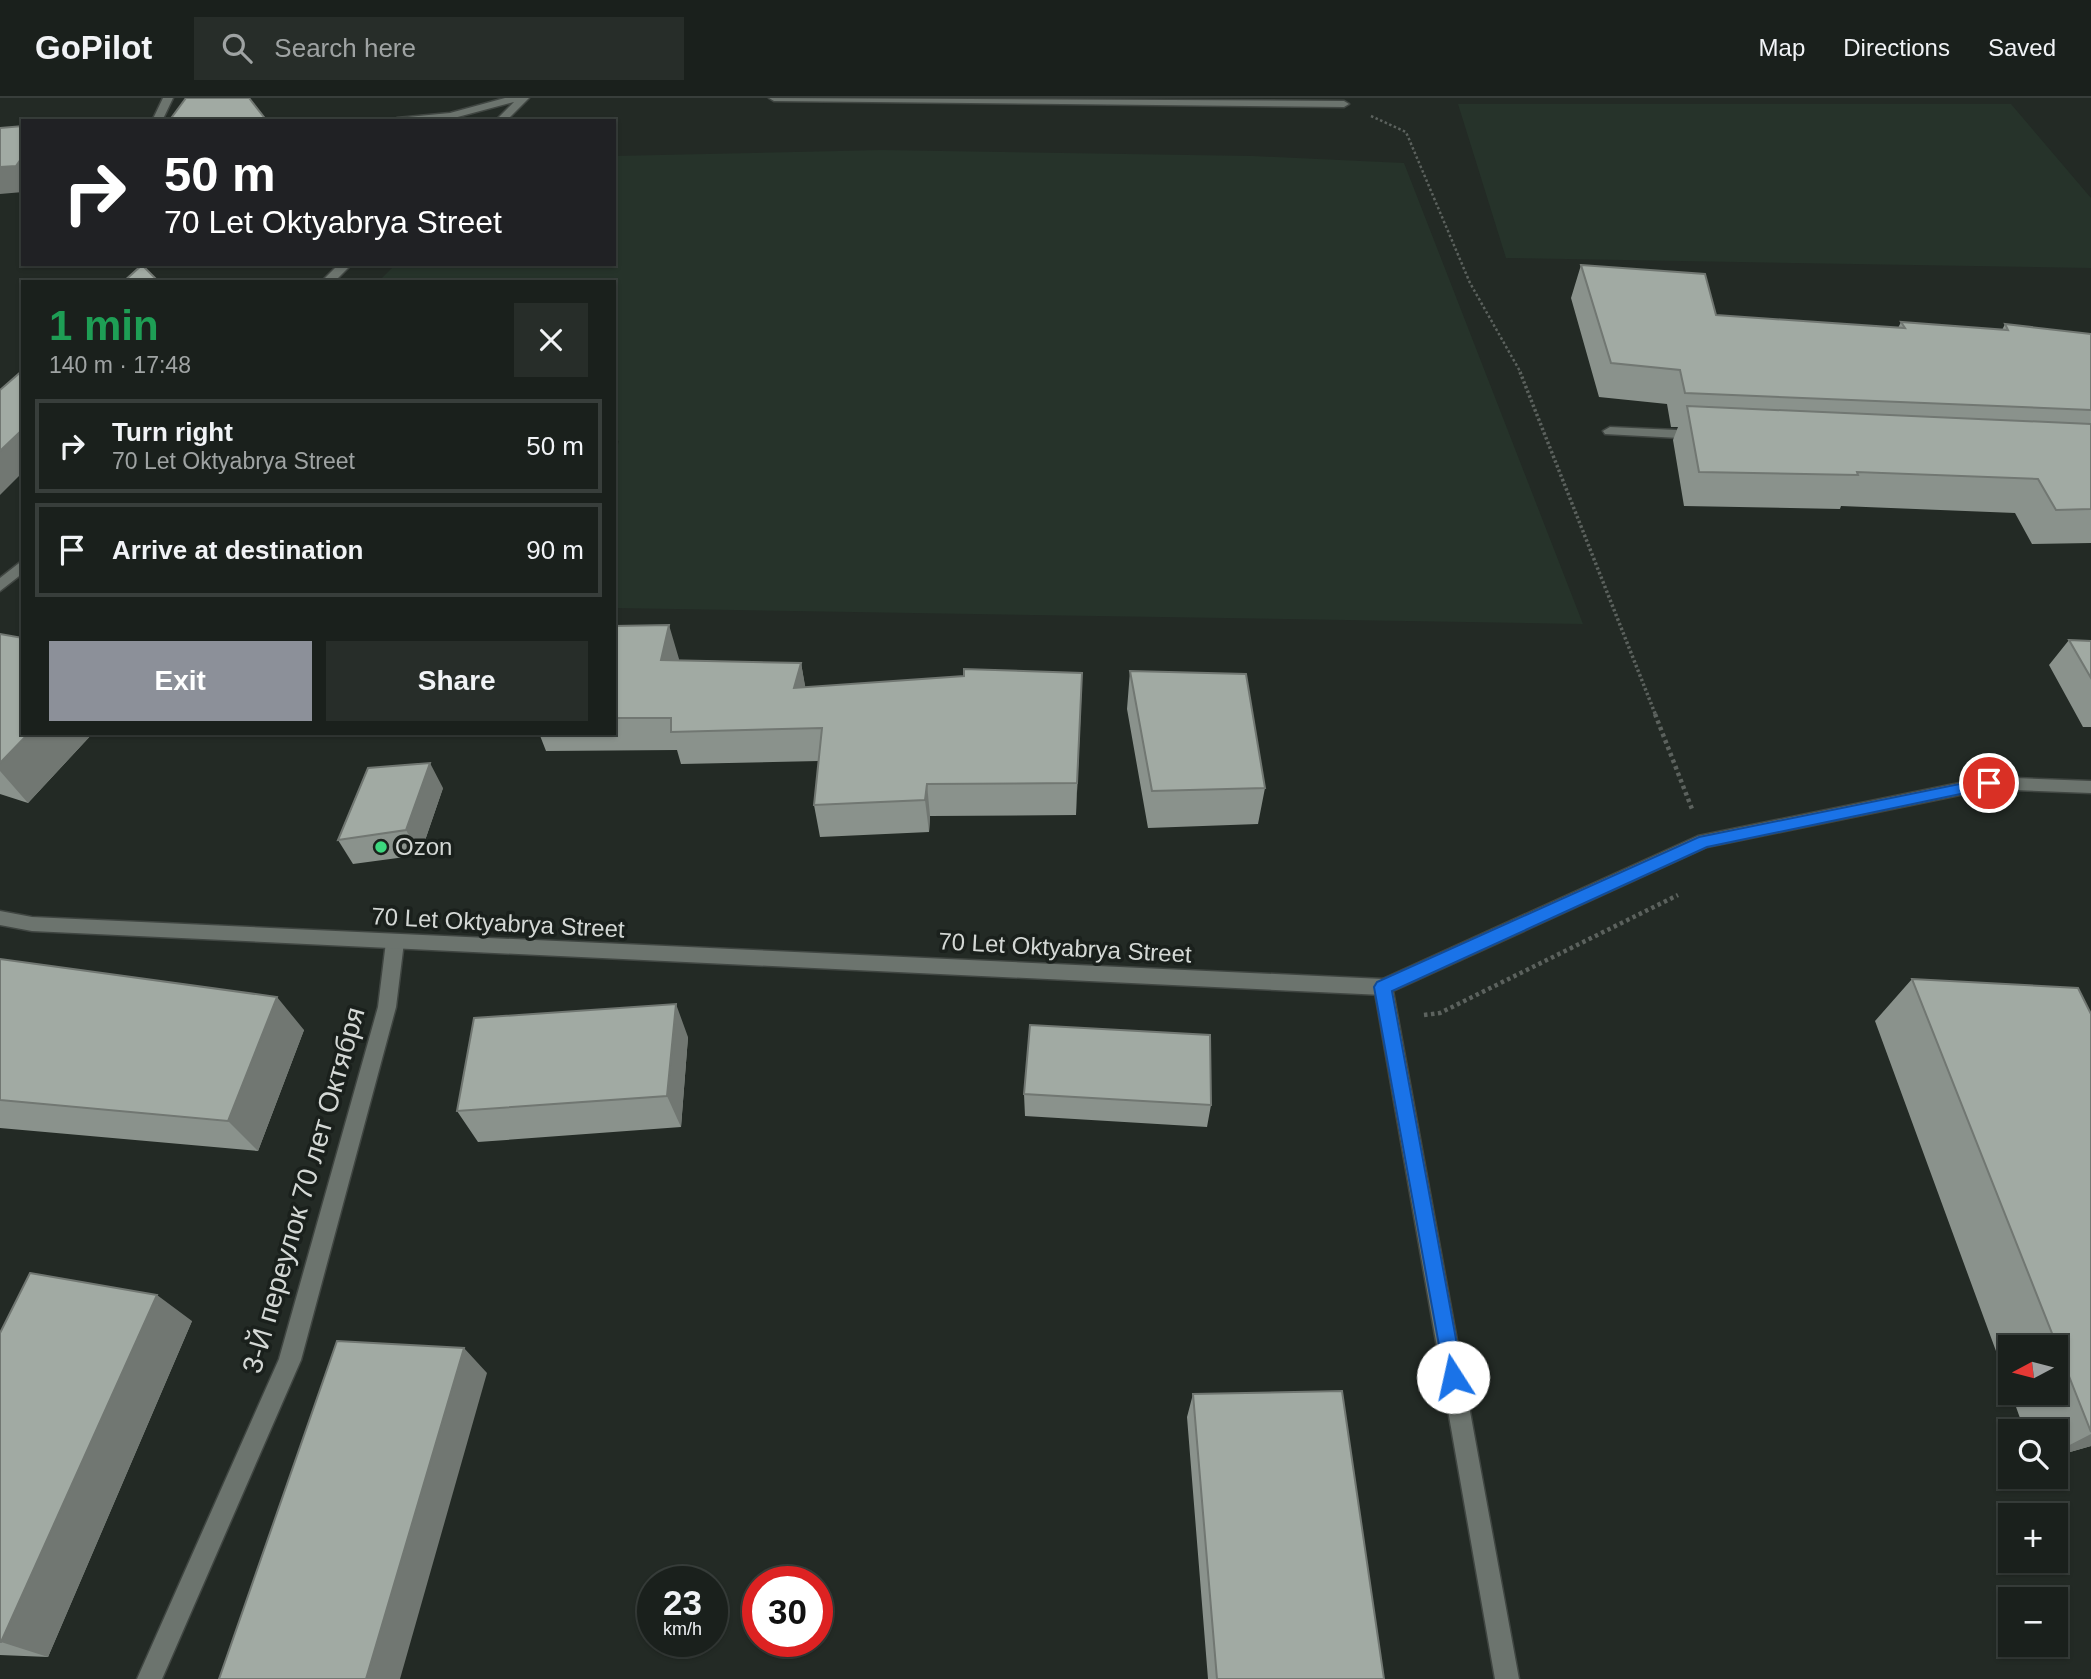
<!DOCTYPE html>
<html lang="en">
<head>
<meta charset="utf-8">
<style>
	:root { --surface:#1a201c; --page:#272d29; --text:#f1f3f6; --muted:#9fa3a3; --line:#383e3b; --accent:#8c9099 }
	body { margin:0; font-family:Arial,sans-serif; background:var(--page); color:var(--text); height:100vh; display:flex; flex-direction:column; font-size:26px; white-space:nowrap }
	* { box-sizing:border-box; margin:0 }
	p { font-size:23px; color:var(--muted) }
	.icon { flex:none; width:38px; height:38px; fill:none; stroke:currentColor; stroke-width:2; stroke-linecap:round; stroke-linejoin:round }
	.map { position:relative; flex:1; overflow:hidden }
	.side { position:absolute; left:21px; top:182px; width:595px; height:455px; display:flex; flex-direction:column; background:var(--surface); border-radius:0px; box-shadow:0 2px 5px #0004,0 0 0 2px var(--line) }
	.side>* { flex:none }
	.guide { position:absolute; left:21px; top:21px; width:595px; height:147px; border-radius:0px; box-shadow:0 2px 5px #0004,0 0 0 2px var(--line); background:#202124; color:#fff; overflow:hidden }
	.needle { width:46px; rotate:263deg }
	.buttons { position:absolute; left:1998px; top:1237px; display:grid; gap:14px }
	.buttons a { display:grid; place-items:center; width:70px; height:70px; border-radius:0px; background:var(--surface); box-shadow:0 2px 5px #0004,0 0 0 2px var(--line); font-size:35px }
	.speed { position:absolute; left:637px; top:1468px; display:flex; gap:14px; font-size:35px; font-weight:700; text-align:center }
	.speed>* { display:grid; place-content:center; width:91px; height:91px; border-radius:50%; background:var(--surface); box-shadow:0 2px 5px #0004,0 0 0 2px var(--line); line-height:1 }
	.speed small { font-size:18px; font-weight:400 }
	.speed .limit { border:10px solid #d22; background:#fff; color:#111 }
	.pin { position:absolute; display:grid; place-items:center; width:60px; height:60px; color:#fff; margin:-30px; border:4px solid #fff; border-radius:50%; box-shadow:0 2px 7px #0007 }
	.me { position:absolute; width:77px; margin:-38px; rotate:350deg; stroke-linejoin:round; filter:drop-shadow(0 0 5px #0008) }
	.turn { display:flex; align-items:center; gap:24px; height:147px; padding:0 28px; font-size:32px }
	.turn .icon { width:91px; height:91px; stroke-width:2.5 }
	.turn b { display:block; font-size:49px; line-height:60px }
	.round { display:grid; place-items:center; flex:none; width:74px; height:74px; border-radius:0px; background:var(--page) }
	.head { display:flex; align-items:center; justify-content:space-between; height:119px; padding:0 28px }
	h1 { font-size:42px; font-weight:700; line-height:52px; color:#1e9e55 }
	.action { display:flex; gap:14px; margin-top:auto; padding:14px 28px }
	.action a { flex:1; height:80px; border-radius:0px; background:var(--accent); color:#fff; font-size:28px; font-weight:700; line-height:80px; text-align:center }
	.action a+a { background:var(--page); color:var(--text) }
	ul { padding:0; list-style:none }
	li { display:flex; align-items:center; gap:21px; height:94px; margin:0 14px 10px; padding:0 14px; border:4px solid var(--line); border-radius:0px }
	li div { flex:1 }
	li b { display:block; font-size:26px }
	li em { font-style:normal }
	header { display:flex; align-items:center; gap:42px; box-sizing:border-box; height:98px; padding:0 35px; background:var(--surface); border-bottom:2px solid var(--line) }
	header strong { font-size:33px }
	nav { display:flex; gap:38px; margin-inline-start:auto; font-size:24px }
	.search { width:490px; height:63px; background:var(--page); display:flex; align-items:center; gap:18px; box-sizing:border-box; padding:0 24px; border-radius:0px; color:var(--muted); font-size:26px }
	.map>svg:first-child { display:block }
	.built { fill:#26332a }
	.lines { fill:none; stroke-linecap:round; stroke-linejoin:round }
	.service-casing { stroke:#404642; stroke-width:3 }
	.minor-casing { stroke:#404642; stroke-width:3 }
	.tertiary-casing { stroke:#404642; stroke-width:3 }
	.path-far2 { stroke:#5c625e; stroke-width:2.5; stroke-dasharray:2.5 2.5; stroke-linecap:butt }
	.path-far1 { stroke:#5c625e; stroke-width:3.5; stroke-dasharray:2.5 2.5; stroke-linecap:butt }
	.path { stroke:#5c625e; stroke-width:4.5; stroke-dasharray:3.5 3.5; stroke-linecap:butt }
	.service { fill:#6c746e; fill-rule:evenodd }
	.minor { fill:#6c746e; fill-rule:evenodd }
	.tertiary { fill:#6c746e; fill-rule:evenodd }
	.wall { fill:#8a928c }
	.shaded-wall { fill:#717772 }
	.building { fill:#a1aaa3; stroke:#717772; stroke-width:2 }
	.route { fill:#1a73e8; stroke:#114b97; stroke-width:2 }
	.poi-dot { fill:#3cd77e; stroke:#1a201c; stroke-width:2.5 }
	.labels { text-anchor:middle; stroke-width:7; stroke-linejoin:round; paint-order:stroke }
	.poi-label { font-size:24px; fill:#d4d8d5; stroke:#1a201c; text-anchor:start }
	.street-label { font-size:24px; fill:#d4d8d5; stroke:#1a201c }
	.near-street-label { font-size:28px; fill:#d4d8d5; stroke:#1a201c }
</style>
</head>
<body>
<header>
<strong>GoPilot</strong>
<div class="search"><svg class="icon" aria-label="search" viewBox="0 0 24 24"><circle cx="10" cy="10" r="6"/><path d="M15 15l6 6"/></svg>Search here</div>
<nav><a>Map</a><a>Directions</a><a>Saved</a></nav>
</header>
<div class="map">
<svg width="2091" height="1581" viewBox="0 0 2091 1581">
	<rect width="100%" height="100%" fill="#232a25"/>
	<!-- built -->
	<path class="built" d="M1458,6H2011L2091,100V170L1506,160Z
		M882,52L1253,58L1404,65L1583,526L614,510V360L619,343L614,342V184H378L396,166H614V58Z"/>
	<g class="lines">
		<!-- service casing -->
		<g class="service-casing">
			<path id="service" d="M769,0L1344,3L1349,6L1344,9L774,3Z"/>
		</g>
		<!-- minor casing -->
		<g class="minor-casing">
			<path id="minor" d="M163,0H173L162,23H152Z
				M505,0H529L506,23H495L514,4L450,21L392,23L397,20L450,15Z
				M339,166H352L334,184H321Z
				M1610,329L1698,333L1705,337L1698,341L1605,336L1603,333Z
				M23,462V475L0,493V480Z
				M1989,679L2091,683V695L1989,691L1707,749L1393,893L1519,1581H1495L1374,889L1376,884L1698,738Z
				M395,837L401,839L404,844L396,909L301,1262L162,1581H137L279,1261L378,909L386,844L389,839Z"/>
		</g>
		<!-- tertiary casing -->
		<g class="tertiary-casing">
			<path id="tertiary" d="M0,813L32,819L1383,881L1390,884L1392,889L1390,894L1383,897L32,833L0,827Z"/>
		</g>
		<!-- path-far2 -->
		<path class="path-far2" d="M1371,18L1406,34L1470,185L1521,275"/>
		<!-- path-far1 -->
		<path class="path-far1" d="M1520,274L1656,618"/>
		<!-- path -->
		<path class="path" d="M1655,616L1692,711
			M1424,917L1440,915L1678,797"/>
		<!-- service -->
		<use href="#service" class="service"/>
		<!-- minor -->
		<use href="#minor" class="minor"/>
		<!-- tertiary -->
		<use href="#tertiary" class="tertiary"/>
	</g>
	<!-- wall -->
	<path class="wall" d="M1581,167L1716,217L1898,230L1901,224L2002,232L2005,226L2091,236V445L2032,446L2015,415L1841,408L1840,411L1684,408L1673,342L1678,329H1671L1667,306L1599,299L1571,200Z
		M614,528L679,561L678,562L801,565L805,589L1082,575L1076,717L930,718L929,734L820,739L814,707L819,663L681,666L677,652L546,653L539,635H614Z
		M0,536L23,635H93L28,705L0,696Z
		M2069,542L2091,543V629H2083L2049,567Z
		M1130,573L1265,690L1258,726L1148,730L1127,611Z
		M443,690L420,757L353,766L338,742Z
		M0,861L304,932L258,1053L0,1030Z
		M1912,881L2091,916V1348L2056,1358V1334H2025L2011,1295H2056V1250H2011V1294L1875,923Z
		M688,939L681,1029L478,1044L457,1013Z
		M1024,996L1211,1007L1207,1029L1025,1018Z
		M192,1223L48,1559L0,1557V1235Z
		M1193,1296L1384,1581H1208L1187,1319Z"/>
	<!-- shaded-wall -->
	<path class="shaded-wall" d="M23,58V94L0,96V69Z
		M23,331V374L0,397V353Z
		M669,527L679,561L671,595L661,562Z
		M801,565L807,598L794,590Z
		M1082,575L1081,608L1076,717L1077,685Z
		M29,635H93L28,705L0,673V665Z
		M430,665L443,690L420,757L406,732Z
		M927,686L930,718L929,734L925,702Z
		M277,899L304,932L258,1053L228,1023Z
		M676,906L688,939L681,1029L667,998Z
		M157,1197L192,1223L48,1559L1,1544Z
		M464,1250L487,1275L400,1581H366Z
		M2091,1336V1348L2056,1358V1354Z"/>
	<!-- building -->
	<path class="building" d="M186,0H249L267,23H169Z
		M23,28V58L16,68L0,69V30Z
		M142,167L159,184H123Z
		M1581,167L1705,176L1716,217L1905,230L1901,224L2008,232L2005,226L2091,236V312L1685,295L1680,272L1611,265Z
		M23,272V331L0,353V292Z
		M1687,308L2091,326V411L2056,412L2038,381L1857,374L1858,377L1699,374Z
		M669,527L661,562L801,565L794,590L964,578V571L1082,575L1077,685L927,686L925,702L814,707L822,630L671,634V620H614V528Z
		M0,536L23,540V635H29L0,665Z
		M2069,542L2091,543V580Z
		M1130,573L1246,576L1265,690L1152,693Z
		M430,665L406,732L338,742L368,670Z
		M0,861L277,899L228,1023L0,1002Z
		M1912,881L2078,890L2091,916V1334Z
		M676,906L667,998L457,1013L474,920Z
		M1030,927L1210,937L1211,1007L1024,996Z
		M30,1175L157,1197L1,1544H0V1235Z
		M337,1243L464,1250L366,1581H219Z
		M1342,1293L1384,1581H1217L1193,1296Z"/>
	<!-- route -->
	<path class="route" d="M1989,680L1994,681L1997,685L1994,689L1707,749L1392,893L1463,1279L1460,1286L1453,1289L1446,1286L1374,889L1377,884L1699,739Z"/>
	<!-- markers -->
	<circle class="poi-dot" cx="381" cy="749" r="7"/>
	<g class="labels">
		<!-- poi labels -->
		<g class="poi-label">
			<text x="395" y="757">Ozon</text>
		</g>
		<!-- street labels -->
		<g class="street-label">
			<text transform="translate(498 825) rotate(3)" y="8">70 Let Oktyabrya Street</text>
			<text transform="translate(1065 850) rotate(3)" y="8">70 Let Oktyabrya Street</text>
		</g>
		<!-- near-street labels -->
		<g class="near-street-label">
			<text transform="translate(303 1092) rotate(-74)" y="10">3-Й переулок 70 лет Октября</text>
		</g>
	</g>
</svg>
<div class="buttons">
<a><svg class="needle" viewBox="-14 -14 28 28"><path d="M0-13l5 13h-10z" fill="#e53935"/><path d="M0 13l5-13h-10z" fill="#9fa3a3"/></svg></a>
<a><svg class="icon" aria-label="search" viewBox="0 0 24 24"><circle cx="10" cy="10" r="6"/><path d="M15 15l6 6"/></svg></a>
<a>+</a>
<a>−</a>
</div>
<div class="speed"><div>23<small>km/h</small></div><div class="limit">30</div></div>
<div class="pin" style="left:1989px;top:685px;background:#d93025"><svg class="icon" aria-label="arrive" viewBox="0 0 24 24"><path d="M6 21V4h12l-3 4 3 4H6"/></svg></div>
<svg class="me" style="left:1453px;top:1279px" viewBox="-20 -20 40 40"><circle r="19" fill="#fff"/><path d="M0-13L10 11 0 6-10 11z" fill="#1a73e8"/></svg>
<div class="guide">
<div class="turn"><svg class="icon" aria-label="right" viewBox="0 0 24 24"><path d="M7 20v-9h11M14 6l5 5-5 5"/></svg><div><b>50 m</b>70 Let Oktyabrya Street</div></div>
</div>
<section class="side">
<div class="head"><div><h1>1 min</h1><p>140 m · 17:48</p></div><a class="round"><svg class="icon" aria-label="close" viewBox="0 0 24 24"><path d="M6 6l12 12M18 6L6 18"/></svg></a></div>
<ul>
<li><svg class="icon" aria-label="right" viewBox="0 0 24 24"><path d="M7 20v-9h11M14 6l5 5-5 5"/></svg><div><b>Turn right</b><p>70 Let Oktyabrya Street</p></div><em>50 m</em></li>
<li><svg class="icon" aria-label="arrive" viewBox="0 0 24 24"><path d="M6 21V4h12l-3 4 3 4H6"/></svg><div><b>Arrive at destination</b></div><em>90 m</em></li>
</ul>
<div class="action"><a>Exit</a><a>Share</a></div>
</section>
</div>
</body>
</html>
